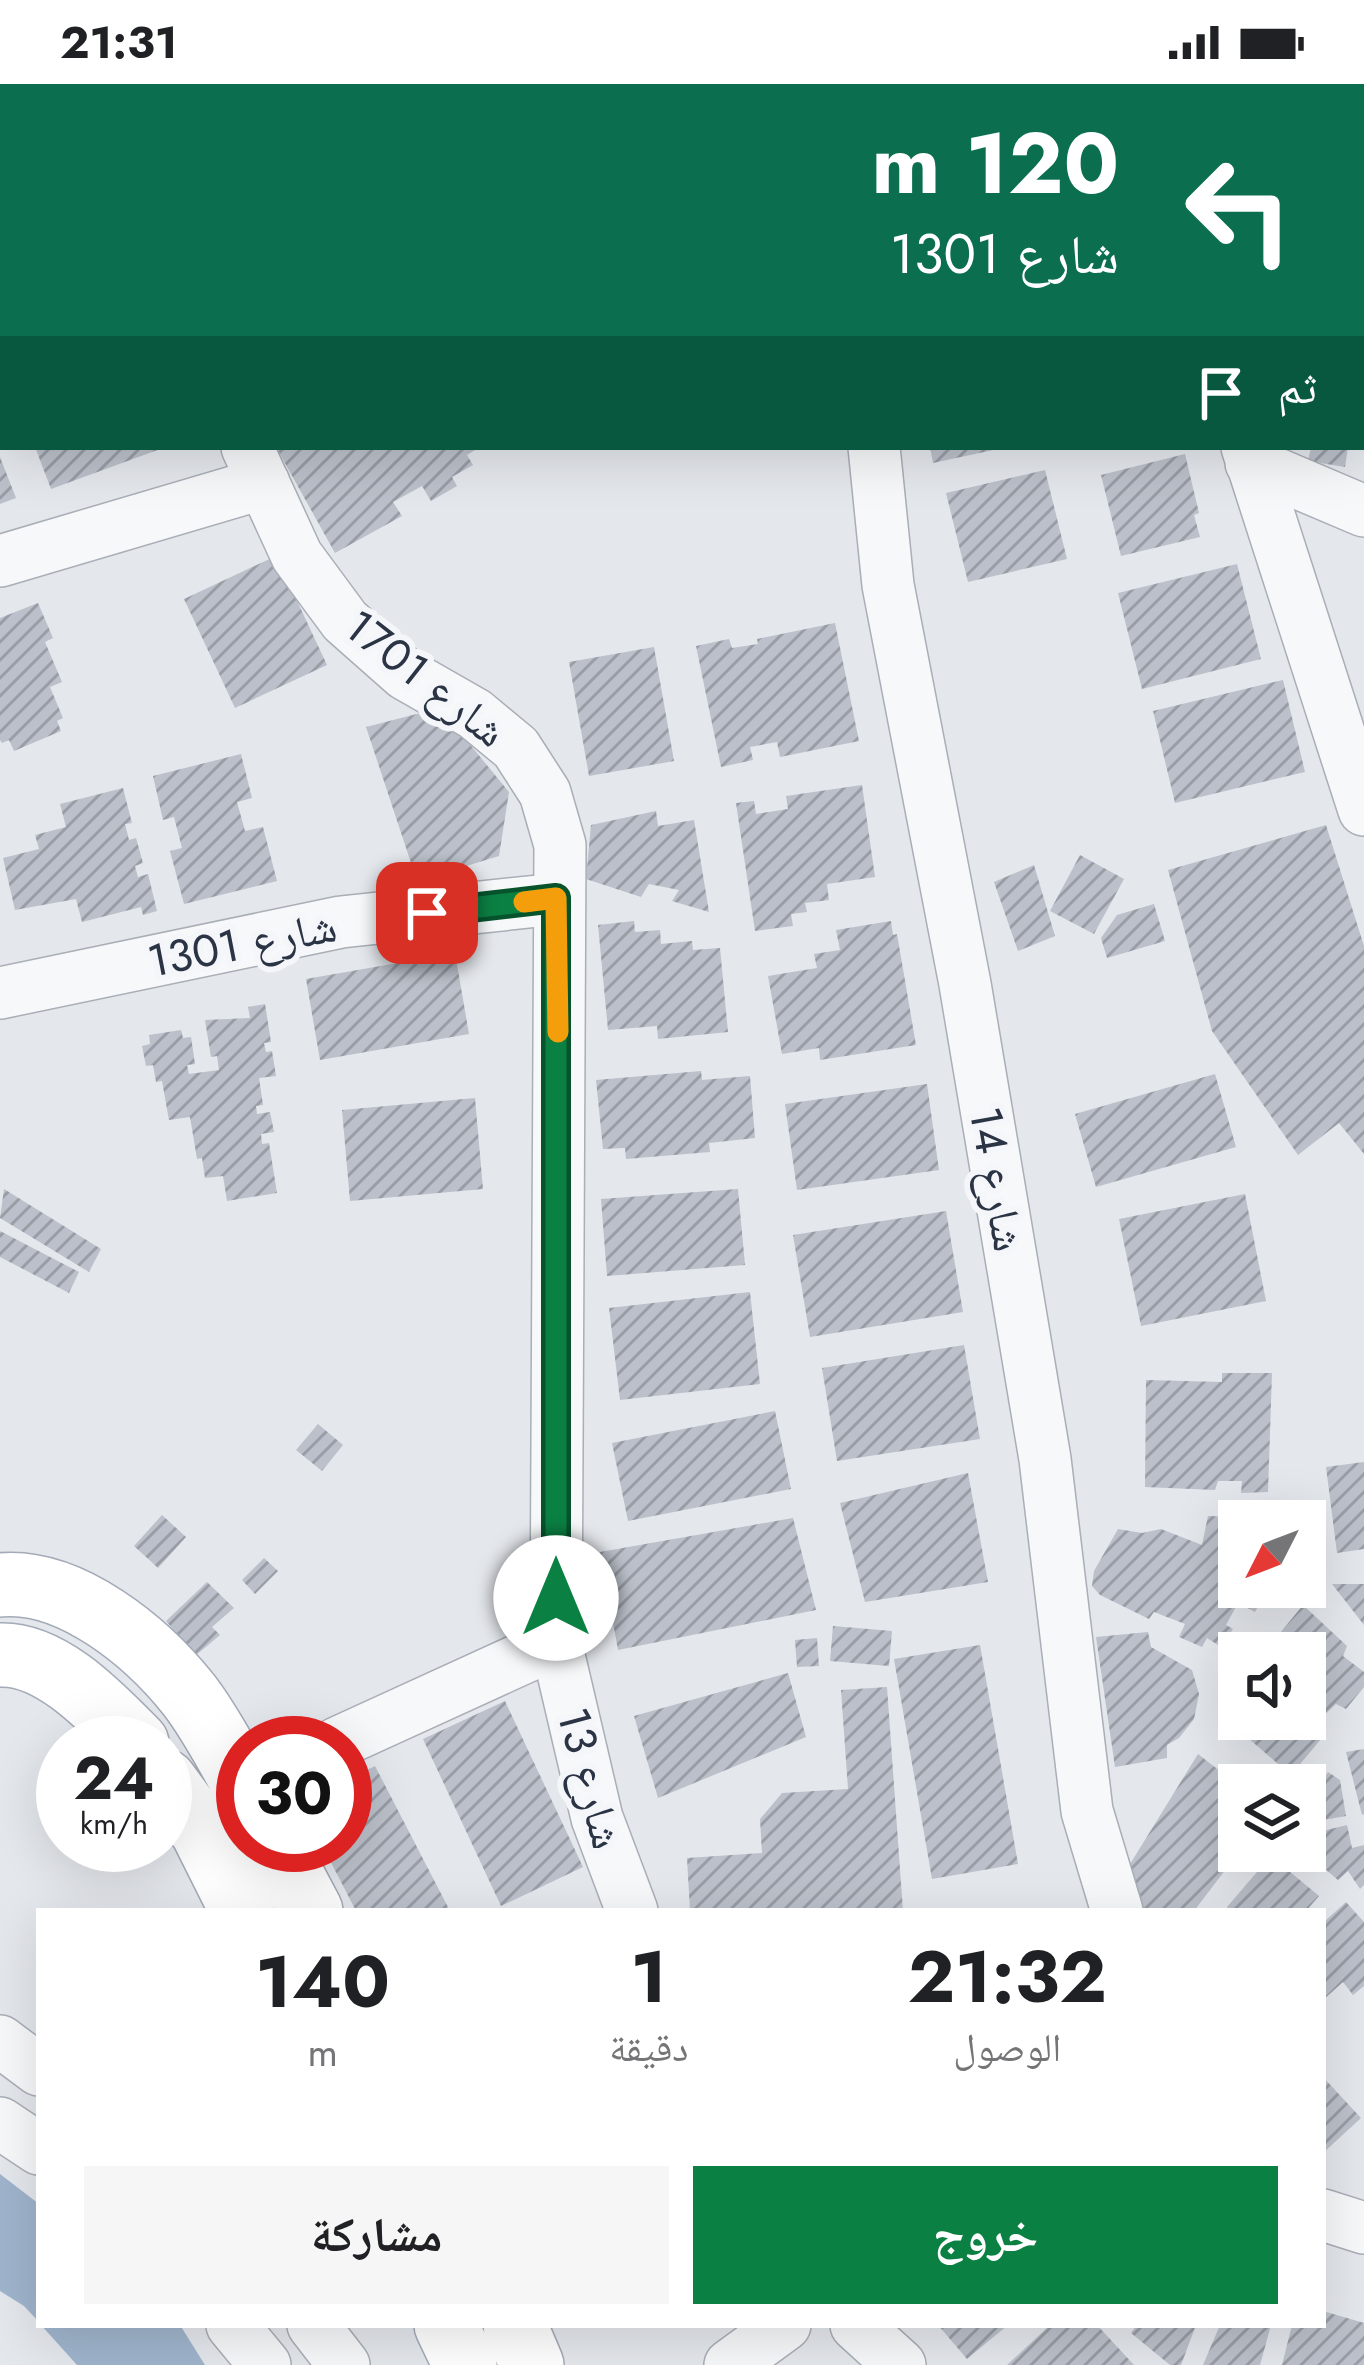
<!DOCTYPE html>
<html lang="ar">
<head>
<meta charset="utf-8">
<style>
	:root { --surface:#fff; --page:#f6f6f6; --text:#202124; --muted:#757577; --accent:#0b8043 }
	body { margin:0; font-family:Jost,"Noto Naskh Arabic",sans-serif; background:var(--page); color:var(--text); direction:rtl; height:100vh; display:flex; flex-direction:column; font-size:45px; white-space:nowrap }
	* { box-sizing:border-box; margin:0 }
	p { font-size:39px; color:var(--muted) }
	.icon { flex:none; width:66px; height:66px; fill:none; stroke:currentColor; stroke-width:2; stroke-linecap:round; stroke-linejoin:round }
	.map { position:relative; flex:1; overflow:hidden; direction:ltr }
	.details { position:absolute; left:36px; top:1824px; width:1290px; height:420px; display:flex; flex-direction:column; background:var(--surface); border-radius:0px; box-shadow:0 12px 48px #0002; direction:rtl }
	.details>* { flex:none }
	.guide { position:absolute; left:0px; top:0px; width:1365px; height:366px; box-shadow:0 12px 48px #0002; direction:rtl; background:#0b6e4f; color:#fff; overflow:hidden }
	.needle { width:78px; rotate:228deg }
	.tools { position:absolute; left:1218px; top:1416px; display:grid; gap:24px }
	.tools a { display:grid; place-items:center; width:108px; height:108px; border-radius:0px; background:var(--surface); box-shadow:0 12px 48px #0002; font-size:60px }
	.speed { position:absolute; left:36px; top:1632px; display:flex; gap:24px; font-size:60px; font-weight:700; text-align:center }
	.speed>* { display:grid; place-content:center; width:156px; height:156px; border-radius:50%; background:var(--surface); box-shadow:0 12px 48px #0002; line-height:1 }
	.speed small { font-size:30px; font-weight:400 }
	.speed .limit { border:18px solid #d22; background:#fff; color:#111 }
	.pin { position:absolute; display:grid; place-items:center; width:102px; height:102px; color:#fff; margin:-51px; border-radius:24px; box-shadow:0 6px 18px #0006 }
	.me { position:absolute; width:132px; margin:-66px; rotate:0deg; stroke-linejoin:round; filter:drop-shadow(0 0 9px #0008) }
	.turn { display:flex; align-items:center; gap:42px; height:252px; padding:0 48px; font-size:54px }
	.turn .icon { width:156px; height:156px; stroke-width:2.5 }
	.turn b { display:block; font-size:84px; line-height:102px }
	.then { display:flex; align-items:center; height:114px; padding:0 48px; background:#0003; gap:24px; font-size:45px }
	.eta { display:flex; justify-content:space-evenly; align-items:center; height:204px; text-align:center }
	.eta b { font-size:72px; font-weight:700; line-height:84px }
	.cta { display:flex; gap:24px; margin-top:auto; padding:24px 48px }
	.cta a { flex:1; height:138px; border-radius:0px; background:var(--accent); color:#fff; font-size:48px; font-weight:700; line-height:138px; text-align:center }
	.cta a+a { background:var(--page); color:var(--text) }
	.status { display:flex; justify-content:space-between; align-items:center; height:84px; padding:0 60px; background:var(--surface); direction:ltr }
	.status svg { height:33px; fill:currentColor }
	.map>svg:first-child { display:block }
	.water { fill:#9fb4cc }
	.building { fill:url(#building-hatch) }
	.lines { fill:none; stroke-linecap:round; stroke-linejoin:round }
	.minor-casing { stroke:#a9aeb7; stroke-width:54 }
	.major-casing { stroke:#a3abb8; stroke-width:66 }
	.minor { stroke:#f7f8fa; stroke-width:51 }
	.major { stroke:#fff; stroke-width:63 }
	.route-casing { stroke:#07532c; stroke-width:30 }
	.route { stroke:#0b8043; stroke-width:21 }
	.slow { stroke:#f59e0b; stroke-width:21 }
	.labels { text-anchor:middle; stroke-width:12; stroke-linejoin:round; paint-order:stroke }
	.street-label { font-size:45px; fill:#2b3445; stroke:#f4f6f9 }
</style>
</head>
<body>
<div class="status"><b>21:31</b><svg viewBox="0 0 49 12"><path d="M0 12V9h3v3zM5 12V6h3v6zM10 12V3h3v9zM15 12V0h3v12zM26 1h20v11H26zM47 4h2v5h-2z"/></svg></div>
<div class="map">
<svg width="1364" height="2281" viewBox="0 0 1364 2281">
	<defs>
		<pattern id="building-hatch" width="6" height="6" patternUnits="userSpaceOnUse" patternTransform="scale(3)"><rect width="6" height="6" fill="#bbc0ca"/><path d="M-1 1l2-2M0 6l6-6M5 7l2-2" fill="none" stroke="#989da6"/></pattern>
	</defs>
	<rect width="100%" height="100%" fill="#e4e7ec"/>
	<!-- water -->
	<path class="water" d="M0,2090L39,2120V2238L24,2222L0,2207Z
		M41,2241H180L205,2281H77Z"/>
	<!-- building -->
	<path class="building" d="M35,363H163V364L51,405Z
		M276,363H480L467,371L473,381L452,393L457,402L431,417L422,402L393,418L402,432L335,469Z
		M930,363H998V365L933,379Z
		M1311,363H1348L1345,383L1308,377Z
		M1185,370L1199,429L1194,431L1200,453L1121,472L1101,391Z
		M0,373L16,414L0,420Z
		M1045,386L1067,475L968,498L946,409Z
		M276,472L327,581L235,624L184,515Z
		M1237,480L1261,575L1142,605L1118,509Z
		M38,519L53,554L45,558L62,598L50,603L63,634L57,637L61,647L14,667L9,656L2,659L0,656V534Z
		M835,539L859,657L780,673L777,658L750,663L753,676L721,683L696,562L729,555L732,564L758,560L757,555Z
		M654,563L674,677L589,692L569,578Z
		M1283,596L1305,688L1175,719L1153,627Z
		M440,624L509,708L499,772L417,797L366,643Z
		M241,670L252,714L237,718L245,747L263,743L277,797L184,820L170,767L182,764L174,733L163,736L153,692Z
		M862,701L875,793L827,800L829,816L805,819L807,828L791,830L793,842L755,847L736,719L754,717L756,730L788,725L786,712Z
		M123,704L132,739L125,740L129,756L136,754L143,779L135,782L138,793L148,790L157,827L143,831L141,823L82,838L76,815L15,826L3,774L39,765L35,751L66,743L60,720Z
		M656,727L658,742L694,736L709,828L672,817L679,806L649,800L641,813L586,795L591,741Z
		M1326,741L1364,862V1070L1339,1039L1298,1071L1212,947L1168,786Z
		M1080,771L1124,795L1094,850L1050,827Z
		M1034,781L1055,852L1018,867L994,798Z
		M1154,820L1165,857L1107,874L1101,854L1117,831Z
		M634,837L635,848L660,846L661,860L692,857L693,866L720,864L728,948L658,955L657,942L608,946L598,841Z
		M891,837L893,851L897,850L916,961L820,976L819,964L782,970L768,892L817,884L814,870L840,866L836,846Z
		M455,869L469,950L320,976L306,895Z
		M265,920L271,958L264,959L266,968L272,967L276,992L259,994L263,1021L256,1022L257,1030L270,1028L274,1048L261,1050L262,1060L269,1059L277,1109L227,1117L223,1092L205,1094L202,1074L197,1075L190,1033L169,1036L162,997L156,998L153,981L146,982L142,962L150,960L149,951L181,946L183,954L191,953L195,980L187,981L189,990L219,986L217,972L211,973L205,936L250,934L248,923Z
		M701,987L702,996L750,992L755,1054L709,1059L710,1068L626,1075L625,1064L603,1065L596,996Z
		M1215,990L1236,1063L1096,1103L1075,1030Z
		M927,1000L939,1086L797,1106L785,1020Z
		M475,1014L483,1105L350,1117L342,1026Z
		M4,1105L101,1165L89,1188L0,1134Z
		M738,1105L745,1181L607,1192L601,1115Z
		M1245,1110L1266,1217L1141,1242L1119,1135Z
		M946,1127L963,1228L810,1253L793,1151Z
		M0,1147L79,1188L69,1209L0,1173Z
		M750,1208L760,1300L620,1316L609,1224Z
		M964,1261L980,1355L837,1377L822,1284Z
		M1222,1289H1272L1268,1408L1241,1409L1242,1397H1218L1215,1406L1145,1403L1146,1296L1222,1298Z
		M775,1327L791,1405L628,1437L612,1359Z
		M318,1340L343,1361L322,1387L296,1366Z
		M1364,1378V1465L1337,1469L1326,1383Z
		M968,1389L988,1498L865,1518L840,1419Z
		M162,1431L186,1453L158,1484L134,1462Z
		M1208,1432L1239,1433V1503H1269L1255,1528L1238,1519L1226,1541L1233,1545L1221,1563L1207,1554L1202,1563L1179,1553L1185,1540L1154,1528L1149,1535L1100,1511L1092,1502L1094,1487L1118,1445L1142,1449L1161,1445L1202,1461Z
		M793,1434L816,1526L618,1566L600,1468Z
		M264,1474L278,1487L255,1510L242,1496Z
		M207,1498L234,1524L212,1543L220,1551L195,1572L166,1537Z
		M1332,1500H1364V1541Z
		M1303,1521L1347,1562L1343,1572L1364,1588V1603L1346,1625L1336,1620L1318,1637L1326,1649L1291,1691L1248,1654L1260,1635H1305V1569L1266,1566Z
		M833,1542L892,1547L889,1582L830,1577Z
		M1148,1548L1151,1563L1192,1586L1199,1610L1194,1635L1179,1654L1167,1661V1674L1115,1683L1096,1553Z
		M817,1554L819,1582L797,1583L795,1556Z
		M980,1561L1018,1780L932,1795L894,1575Z
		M788,1589L806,1653L658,1714L634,1632Z
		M887,1603L903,1827H690L687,1774L762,1769L760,1735L782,1709L848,1705L841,1606Z
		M505,1617L583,1783L501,1822L423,1655Z
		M1364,1665V1730L1362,1731L1346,1668Z
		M1198,1670L1239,1702V1718L1233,1729L1239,1731V1768L1194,1827H1139L1127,1785Z
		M375,1682L450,1827H356L322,1761H345V1697Z
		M1328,1688L1340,1696L1346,1732L1318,1737L1305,1727V1720Z
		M1313,1738L1319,1748L1347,1741L1352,1764L1364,1761V1801L1360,1805L1348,1787L1338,1796L1305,1768V1746Z
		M1265,1767L1319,1812L1306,1827H1231L1227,1823L1257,1788L1251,1783Z
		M1346,1818L1364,1838V1902L1353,1911L1343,1898L1323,1916V1839Z
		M1323,1993L1361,2034L1323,2069Z
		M1323,2227L1364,2239V2281H1282L1292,2241H1323Z
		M938,2241H1008L967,2275Z
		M1050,2241H1097L1134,2281H1007Z
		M1137,2241H1196L1181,2281H1170L1131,2249Z
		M1220,2241H1271L1260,2281H1203Z"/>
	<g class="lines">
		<!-- minor casing -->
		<g class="minor-casing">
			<path id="minor" d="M831,0L832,3
				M1148,0L1149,3
				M374,3L379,0
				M0,92L3,102
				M0,181L3,177
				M247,363L297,472L345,537L405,590L475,630L516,664L545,709L560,761L556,1559L597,1734L632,1827
				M874,363L888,501L965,900L1045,1375L1087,1727L1117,1827
				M1247,363L1364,726
				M1251,379L1364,427
				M0,477L264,399
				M0,909L341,838L557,815
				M337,1659L556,1559
				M0,1957L39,1986
				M0,2039L39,2065
				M1323,2131L1364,2144
				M232,2241L265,2281
				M313,2241L344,2281
				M856,2241L900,2281
				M730,2281L785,2241"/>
		</g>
		<!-- major casing -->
		<g class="major-casing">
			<path id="major" d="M0,1501C70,1494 147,1558 189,1611C210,1638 226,1670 243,1699
				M0,1571C52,1569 103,1625 137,1659
				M165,1697L202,1747L242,1827
				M276,1761L311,1827
				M446,2241L465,2281
				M515,2241L532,2281"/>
		</g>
		<!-- minor -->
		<use href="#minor" class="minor"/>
		<!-- major -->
		<use href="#major" class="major"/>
	</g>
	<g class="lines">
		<!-- route casing -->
		<g class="route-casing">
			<path id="route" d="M427,829L556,814V1514"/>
		</g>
		<!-- route -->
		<use href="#route" class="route"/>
		<!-- slow -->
		<path class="slow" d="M524,818L556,814L558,948"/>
	</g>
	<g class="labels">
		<!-- street labels -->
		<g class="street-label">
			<text transform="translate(426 594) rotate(38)" y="16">شارع 1701</text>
			<text transform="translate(242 859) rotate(-11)" y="16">شارع 1301</text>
			<text transform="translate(998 1095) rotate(80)" y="16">شارع 14</text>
			<text transform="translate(591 1694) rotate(75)" y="16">شارع 13</text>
		</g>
	</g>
</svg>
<div class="tools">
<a><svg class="needle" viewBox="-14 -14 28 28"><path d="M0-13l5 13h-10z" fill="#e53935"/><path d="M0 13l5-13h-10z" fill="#757577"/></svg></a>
<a><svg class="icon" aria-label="sound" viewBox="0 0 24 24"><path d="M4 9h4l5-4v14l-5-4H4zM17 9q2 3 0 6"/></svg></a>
<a><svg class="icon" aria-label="layers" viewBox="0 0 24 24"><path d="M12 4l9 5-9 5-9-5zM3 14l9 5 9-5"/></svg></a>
</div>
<div class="speed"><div>24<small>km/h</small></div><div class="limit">30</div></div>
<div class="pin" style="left:427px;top:829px;background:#d93025"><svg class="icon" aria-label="arrive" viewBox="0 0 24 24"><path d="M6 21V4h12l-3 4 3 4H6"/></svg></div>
<svg class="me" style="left:556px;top:1514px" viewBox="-20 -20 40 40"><circle r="19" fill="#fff"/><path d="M0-13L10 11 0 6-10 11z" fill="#0b8043"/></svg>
<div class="guide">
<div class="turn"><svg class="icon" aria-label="left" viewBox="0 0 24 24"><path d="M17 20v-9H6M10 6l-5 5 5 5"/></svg><div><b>120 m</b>شارع 1301</div></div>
<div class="then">ثم<svg class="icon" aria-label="arrive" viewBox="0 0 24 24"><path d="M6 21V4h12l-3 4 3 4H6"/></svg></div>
</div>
<section class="details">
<div class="eta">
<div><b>21:32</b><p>الوصول</p></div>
<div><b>1</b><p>دقيقة</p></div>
<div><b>140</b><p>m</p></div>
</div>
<div class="cta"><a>خروج</a><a>مشاركة</a></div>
</section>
</div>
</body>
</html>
